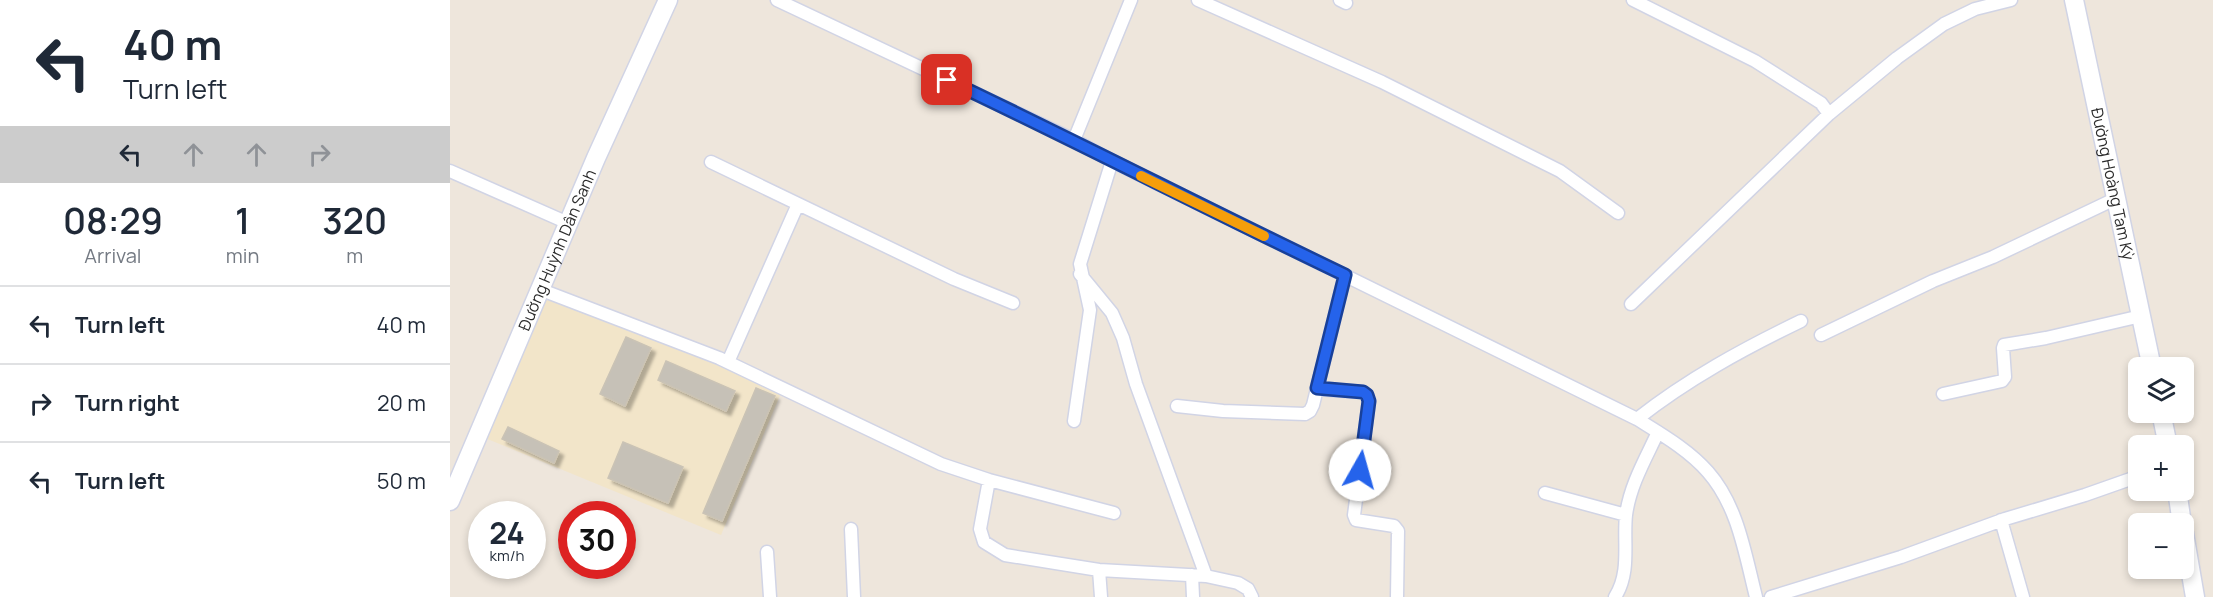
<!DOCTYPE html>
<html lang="en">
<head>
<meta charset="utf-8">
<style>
	:root { --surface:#fff; --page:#f6f6f7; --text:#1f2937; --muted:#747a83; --line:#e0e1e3 }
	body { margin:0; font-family:Manrope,sans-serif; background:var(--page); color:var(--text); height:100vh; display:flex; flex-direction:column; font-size:22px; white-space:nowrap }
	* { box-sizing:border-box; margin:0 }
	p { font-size:20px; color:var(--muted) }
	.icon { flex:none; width:33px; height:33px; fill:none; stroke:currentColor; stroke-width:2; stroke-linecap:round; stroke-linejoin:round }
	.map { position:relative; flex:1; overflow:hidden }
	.drawer { display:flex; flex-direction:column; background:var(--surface); width:450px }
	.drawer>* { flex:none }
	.top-card { background:#fff; color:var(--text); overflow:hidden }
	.tools { position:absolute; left:1678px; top:357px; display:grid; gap:12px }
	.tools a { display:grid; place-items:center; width:66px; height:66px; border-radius:9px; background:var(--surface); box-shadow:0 3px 9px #0003; font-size:30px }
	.speed { position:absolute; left:18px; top:501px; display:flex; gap:12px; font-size:30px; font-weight:700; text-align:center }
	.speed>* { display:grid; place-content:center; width:78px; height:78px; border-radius:50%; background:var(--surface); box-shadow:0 3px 9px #0003; line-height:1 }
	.speed small { font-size:15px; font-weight:400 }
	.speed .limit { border:9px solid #d22; background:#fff; color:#111 }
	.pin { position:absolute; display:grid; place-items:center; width:51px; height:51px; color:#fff; margin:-26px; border-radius:12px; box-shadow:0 3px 9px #0006 }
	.me { position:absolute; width:66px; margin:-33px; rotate:7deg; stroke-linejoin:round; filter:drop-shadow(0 0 4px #0008) }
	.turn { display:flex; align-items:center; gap:21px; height:126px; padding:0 24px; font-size:27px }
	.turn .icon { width:78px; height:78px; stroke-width:2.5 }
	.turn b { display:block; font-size:42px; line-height:51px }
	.lanes { display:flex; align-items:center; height:57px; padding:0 24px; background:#0003; justify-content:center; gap:30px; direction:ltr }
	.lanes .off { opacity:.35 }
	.eta { display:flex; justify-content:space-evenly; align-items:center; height:102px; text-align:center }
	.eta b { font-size:36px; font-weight:600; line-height:42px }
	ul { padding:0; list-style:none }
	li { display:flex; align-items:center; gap:18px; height:78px; padding:0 24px; border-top:2px solid var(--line) }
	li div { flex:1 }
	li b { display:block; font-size:22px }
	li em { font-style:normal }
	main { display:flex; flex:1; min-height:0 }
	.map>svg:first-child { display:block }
	.education { fill:#f2e5c9 }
	.building { fill:#c6c1b7; stroke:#cac3b5; stroke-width:1.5; filter:url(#shadow) }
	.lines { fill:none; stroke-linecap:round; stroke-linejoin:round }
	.street-casing { stroke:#d1d4e5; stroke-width:15 }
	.secondary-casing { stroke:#d1d4e5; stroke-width:21 }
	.street { stroke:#fff; stroke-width:12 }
	.secondary { stroke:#fff; stroke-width:18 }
	.route-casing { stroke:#184099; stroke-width:15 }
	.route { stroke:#2563eb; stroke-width:10 }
	.slow { stroke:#f59e0b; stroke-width:10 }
	.labels { text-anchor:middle; stroke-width:6; stroke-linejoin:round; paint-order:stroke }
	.street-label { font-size:16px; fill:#2b2b2b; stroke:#fff }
</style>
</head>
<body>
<main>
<section class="drawer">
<div class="top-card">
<div class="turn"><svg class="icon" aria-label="left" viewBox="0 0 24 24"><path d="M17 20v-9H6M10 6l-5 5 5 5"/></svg><div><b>40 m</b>Turn left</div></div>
<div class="lanes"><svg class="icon" aria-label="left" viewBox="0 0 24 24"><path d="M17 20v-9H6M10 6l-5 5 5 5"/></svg><svg class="icon off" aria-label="ahead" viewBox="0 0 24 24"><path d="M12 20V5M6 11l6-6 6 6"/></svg><svg class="icon off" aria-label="ahead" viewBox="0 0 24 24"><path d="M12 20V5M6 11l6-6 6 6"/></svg><svg class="icon off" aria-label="right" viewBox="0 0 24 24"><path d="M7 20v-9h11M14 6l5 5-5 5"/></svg></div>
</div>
<div class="eta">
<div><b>08:29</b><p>Arrival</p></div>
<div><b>1</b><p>min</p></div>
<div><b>320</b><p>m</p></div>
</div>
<ul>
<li><svg class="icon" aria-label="left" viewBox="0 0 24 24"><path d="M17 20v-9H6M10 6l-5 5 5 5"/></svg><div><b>Turn left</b></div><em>40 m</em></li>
<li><svg class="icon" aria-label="right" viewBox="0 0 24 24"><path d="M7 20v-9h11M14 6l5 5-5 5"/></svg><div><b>Turn right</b></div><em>20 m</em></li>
<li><svg class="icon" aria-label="left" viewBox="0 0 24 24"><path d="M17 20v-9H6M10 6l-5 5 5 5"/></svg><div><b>Turn left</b></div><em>50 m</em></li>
</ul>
</section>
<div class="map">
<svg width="1763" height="597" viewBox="0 0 1763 597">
	<defs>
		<filter id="shadow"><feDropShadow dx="4.5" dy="4.5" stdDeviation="1.5" flood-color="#0004"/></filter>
	</defs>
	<rect width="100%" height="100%" fill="#eee6dc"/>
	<!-- education -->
	<path class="education" d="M94,297L267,363L331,393L271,535L35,438Z"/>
	<!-- building -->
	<path class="building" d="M176,337L201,348L175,406L150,394Z
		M216,361L285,391L276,411L208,380Z
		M306,388L325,396L272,521L253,513Z
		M58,427L109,451L104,463L52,439Z
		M173,442L233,467L218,503L158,478Z"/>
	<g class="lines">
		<!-- street casing -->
		<g class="street-casing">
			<path id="street" d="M327,0L624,140L662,161L1187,419C1211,434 1239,450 1258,472C1288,506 1295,554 1306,597
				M748,0L932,82L1110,171L1168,213
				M890,0L896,3
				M1183,0L1305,61L1371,103L1379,114
				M624,140L681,0
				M261,162L504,279L563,303
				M0,171L118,223
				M630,274L662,313L673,338L686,384L756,576
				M89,289L269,358L491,464L539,480L664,513
				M1181,304L1379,114L1447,58L1494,24L1525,9L1561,0
				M1371,335L1483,281L1543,257L1667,198
				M278,362L348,204
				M867,389L913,392L917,395L919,401L904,515L906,520L944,526L948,531L947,597
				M1493,394L1552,381L1555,377L1553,348L1554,345L1596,338L1691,316
				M727,406L773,411L855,414L860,411L863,405L895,275
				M1187,419C1238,379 1293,349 1351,321
				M624,421L640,310L630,264L662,161
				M539,480L530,529L534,542L555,555L649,570L756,576L788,583L798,589L802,597
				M1095,493L1176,515
				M1551,520L1573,597
				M401,529L404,597
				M317,552L320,597
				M649,570L651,597
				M742,575L743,597
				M1165,597C1181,572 1173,542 1176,515C1180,485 1196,458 1208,432
				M1321,597L1451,557L1555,519L1635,495L1689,476"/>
		</g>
		<!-- secondary casing -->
		<g class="secondary-casing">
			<g id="secondary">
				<path id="s1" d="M1624,0L1702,368"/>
				<path d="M1711,412L1718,446"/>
				<path d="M1727,490L1732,524"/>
				<path id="s2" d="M0,501L146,158L218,0"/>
				<path d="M1734,533L1745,597"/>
			</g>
		</g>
		<!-- street -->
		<use href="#street" class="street"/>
		<!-- secondary -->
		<use href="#secondary" class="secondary"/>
	</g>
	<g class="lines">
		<!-- route casing -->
		<g class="route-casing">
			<path id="route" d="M497,80C630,143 761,211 895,275L867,388L913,392L917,395L919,401L910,470"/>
		</g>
		<!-- route -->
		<use href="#route" class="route"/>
		<!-- slow -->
		<path class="slow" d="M691,176L814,236"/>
	</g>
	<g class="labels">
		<!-- street labels -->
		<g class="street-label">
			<text dy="6" stroke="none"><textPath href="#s1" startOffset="188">Đường Hoàng Tam Kỳ</textPath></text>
			<text dy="6" stroke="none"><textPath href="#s2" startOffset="273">Đường Huỳnh Dân Sanh</textPath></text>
		</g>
	</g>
</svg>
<div class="tools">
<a><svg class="icon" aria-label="layers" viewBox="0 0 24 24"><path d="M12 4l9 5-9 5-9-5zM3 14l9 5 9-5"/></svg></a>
<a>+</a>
<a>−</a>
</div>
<div class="speed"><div>24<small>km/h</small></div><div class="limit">30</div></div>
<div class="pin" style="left:497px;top:80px;background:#d93025"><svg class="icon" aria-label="arrive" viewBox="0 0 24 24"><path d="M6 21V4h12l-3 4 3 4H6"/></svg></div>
<svg class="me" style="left:910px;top:470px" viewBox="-20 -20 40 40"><circle r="19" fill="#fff"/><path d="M0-13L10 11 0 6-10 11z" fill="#2563eb"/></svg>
</div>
</main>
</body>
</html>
